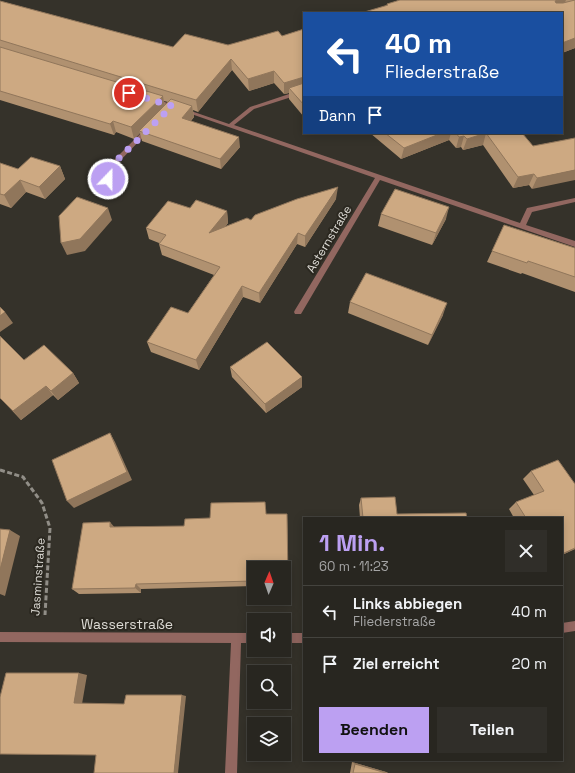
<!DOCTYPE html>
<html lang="de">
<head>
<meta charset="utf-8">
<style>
	:root { --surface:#282620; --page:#302e29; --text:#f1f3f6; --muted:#a5a5a5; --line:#44433e; --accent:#bca0f2 }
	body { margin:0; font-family:"Space Grotesk",sans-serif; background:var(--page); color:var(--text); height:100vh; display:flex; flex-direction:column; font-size:15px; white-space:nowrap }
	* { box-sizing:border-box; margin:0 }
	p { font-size:13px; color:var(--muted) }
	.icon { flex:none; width:22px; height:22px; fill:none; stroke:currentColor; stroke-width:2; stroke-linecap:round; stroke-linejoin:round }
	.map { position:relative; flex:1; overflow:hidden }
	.details { position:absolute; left:303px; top:517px; width:260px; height:244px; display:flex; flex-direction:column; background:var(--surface); border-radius:0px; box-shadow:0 2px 10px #0003,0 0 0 1px var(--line) }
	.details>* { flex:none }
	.hud { position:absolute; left:303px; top:12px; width:260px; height:122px; border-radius:0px; box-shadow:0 2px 10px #0003,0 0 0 1px var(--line); background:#1a4fa0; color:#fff; overflow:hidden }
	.needle { width:26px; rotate:2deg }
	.buttons { position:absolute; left:247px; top:561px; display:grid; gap:8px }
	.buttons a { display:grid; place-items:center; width:44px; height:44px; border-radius:0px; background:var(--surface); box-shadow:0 2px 10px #0003,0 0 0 1px var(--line); font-size:20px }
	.pin { position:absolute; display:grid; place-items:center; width:34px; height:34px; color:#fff; margin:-17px; border:2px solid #fff; border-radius:50%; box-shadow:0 1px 4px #0007 }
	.me { position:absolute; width:44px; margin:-22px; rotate:22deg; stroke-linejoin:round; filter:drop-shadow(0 0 3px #0008) }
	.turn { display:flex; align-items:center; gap:14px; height:84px; padding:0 16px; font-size:18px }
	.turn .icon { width:52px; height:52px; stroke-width:2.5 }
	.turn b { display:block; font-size:28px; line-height:34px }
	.then { display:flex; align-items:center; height:38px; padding:0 16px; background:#0003; gap:8px; font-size:15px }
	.round { display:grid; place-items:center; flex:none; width:42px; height:42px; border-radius:0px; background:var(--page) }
	.overview { display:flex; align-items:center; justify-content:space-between; height:68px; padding:0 16px }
	h1 { font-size:24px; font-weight:700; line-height:30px; color:var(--accent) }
	.button { display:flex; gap:8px; margin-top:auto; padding:8px 16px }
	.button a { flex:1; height:46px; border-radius:0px; background:var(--accent); color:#111; font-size:16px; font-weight:700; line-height:46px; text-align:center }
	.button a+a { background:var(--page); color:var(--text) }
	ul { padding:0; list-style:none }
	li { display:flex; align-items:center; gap:12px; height:52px; padding:0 16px; border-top:1px solid var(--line) }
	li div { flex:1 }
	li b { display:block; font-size:15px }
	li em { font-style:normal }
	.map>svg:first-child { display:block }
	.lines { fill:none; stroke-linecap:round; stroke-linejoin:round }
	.path { stroke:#918e87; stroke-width:3; stroke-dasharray:5 2.5; stroke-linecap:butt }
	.street { fill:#926760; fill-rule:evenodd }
	.wall { fill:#b09170; fill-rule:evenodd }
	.shaded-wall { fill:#90765b }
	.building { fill:#cda982; stroke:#90765b }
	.route { stroke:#bca0f2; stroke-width:7; stroke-dasharray:0 12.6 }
	.labels { text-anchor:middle; stroke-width:4; stroke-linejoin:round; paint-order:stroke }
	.street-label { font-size:12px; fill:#dcdad4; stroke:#2b2820 }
	.near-street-label { font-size:14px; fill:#dcdad4; stroke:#2b2820 }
</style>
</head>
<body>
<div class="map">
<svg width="575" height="773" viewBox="0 0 575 773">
	<rect width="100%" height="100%" fill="#35322a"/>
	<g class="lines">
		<!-- path -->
		<path class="path" d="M0,470L23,477L42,503L50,528L45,615"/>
		<!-- street -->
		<path class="street" d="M304,89V93L254,109L234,125L520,223L527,208L575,198V202L532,212L526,225L575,241V247L380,180L301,314H295L294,312L295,310L375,178L151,100L156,99L229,124L250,107Z
			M147,128L150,130L149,131L112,169L111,190L110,192H106L107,167L145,129Z
			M575,621V631L562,633V623Z
			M0,632L254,633V643H241L237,773H225L231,643L0,642Z
			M284,633H304V643H284Z"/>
	</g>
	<!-- wall -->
	<path class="wall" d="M400,0H575V48L562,53V13L386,6L387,4Z
		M0,1L173,47L228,45L282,36L304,29V117L289,99V93L284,94L274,83L249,91L232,70L198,112L193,110L194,117L191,121L240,147L221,169L142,141L140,133L134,139L116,132L114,135L0,100ZM164,101L168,102L165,106Z
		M370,133H522L533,146L575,138L532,189L529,185L513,188L483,145L463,150L461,147L456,148L449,140L401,159Z
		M0,163L18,169L60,166L65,179L45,199L26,192L11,208L0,204Z
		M336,199L305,247L297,244L260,303L243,297L199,370L151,352L147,342L188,313L214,275L162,255L159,244V243L149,239L146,228L190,208L227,211L228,223L225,227Z
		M381,214L446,219L432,245L378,226Z
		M504,225L575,248V292L522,273L521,274L487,262Z
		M350,302L443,315L428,345L348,313Z
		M24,360L73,373L79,383L58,400L53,395L21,420L0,398Z
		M230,367L302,387L266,413L232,377Z
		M531,471L575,484V549L562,555V518H514L509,509L516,502L534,495L523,479Z
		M361,498L397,514L467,518H360L359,505Z
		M266,509V514H287L288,585H284V568H254V586L141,589V593L79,594L72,589L114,527L184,526L210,518Z
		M352,762L386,772L388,773H350Z"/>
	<!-- shaded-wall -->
	<path class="shaded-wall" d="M558,0H566L563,7L551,13L555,1Z
		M575,38V48L562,53V43Z
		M231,59L232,70L198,112L196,100Z
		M274,71V83L249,91L248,79Z
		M304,77V88H289V93L284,94V83Z
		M163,96L165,108L139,131L140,133L134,139L131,127Z
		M192,106L194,117L184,129L182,118Z
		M113,121L116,132L114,135L110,124Z
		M442,133H451L449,140L401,159L404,148Z
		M486,133L483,145L463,150L467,139Z
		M464,136L461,147L456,148L459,137Z
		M239,137L240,147L221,169L220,159Z
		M60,166L65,179L45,199L39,187Z
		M575,170V180L532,189L537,178Z
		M534,174L529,185L513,188L518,177Z
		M20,180L26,192L11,208L4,195Z
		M338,187L336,199L305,247V236Z
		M449,207L446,219L432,245L436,233Z
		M108,208L112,220L85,251L67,255L61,243Z
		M227,211L228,223L211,244L209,233Z
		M298,233L297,244L260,303L259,293Z
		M242,286L243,297L199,370L196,360Z
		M447,303L443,315L428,345L432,335Z
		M5,312L13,323L0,332V316Z
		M73,373L79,383L58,400L51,391Z
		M302,377V387L266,413L265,404Z
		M46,386L53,395L21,420L13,411Z
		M110,433L115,442L132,480L74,508L67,501Z
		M110,522L116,529L110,527Z
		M10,530L20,536L5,596L0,594V570Z
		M575,548V549L562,555V554Z
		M136,584L141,589V593L135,588Z
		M79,673L87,675L82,704L74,703Z
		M182,695L186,696L178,773H174Z
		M352,762L386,772L388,773H386L355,764Z"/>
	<!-- building -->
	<path class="building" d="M400,0H558L555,1L556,3H563L575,0V38L562,43V13H361L388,5L387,4Z
		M0,1L173,47L185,34L228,45L278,31L282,36L304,29V77L284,83L274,71L248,79L231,59L196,100L0,40Z
		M0,47L163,96L131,127L113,121L110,124L0,91Z
		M304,83V105L289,88Z
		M171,99L192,106L182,118L239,137L220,159L139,131Z
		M385,133H442L404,148Z
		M456,133H522L533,146L575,138V170L537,178L534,174L518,177L486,133L467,139L464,136L459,137Z
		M31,157L60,166L39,187L20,180L4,195L0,194V163L18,169Z
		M338,187L305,236L298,233L259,293L242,286L196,360L147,342L171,307L188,313L220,267L159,244L166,235L146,228L168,201L190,208L196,200L227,211L209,233L247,218L251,220L255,215L297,199Z
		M395,189L449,207L436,233L381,214Z
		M77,197L108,208L80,239L61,243L59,216Z
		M504,225L575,248V277L528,261L527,263L492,251Z
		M366,273L447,303L432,335L350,302Z
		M0,307L5,312L0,316Z
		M0,336L24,360L44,345L73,373L51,391L46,386L13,411L0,398Z
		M267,342L302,377L265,404L230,367Z
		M110,433L127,472L67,501L52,460Z
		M558,460L575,484V548L562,554V518H526L516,502L544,491L531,471Z
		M395,497L397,514L466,513L467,518H363L361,498Z
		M265,502L266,514H287L288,581H284V568H254V581L136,584L135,588L72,589L83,523L110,522V527L184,526L185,519L210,518L211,503Z
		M0,529L10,530L0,570Z
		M6,673H79L74,703L124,704L126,695H182L174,773H94L96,755L0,754V697Z
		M355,764L386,773H353Z"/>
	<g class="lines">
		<!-- route -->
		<path class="route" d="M108,179L109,168L172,106L129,93"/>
	</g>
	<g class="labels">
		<!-- street labels -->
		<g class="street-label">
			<text transform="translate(329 239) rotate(-59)" y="4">Asternstraße</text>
			<text transform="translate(38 577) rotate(-86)" y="4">Jasminstraße</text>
		</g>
		<!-- near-street labels -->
		<g class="near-street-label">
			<text x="127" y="629">Wasserstraße</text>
		</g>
	</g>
</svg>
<div class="buttons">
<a><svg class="needle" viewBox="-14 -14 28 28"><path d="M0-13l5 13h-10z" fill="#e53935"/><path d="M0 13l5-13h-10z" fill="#a5a5a5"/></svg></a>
<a><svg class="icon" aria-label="sound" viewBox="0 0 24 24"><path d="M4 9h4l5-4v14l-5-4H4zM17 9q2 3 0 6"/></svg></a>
<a><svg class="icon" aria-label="search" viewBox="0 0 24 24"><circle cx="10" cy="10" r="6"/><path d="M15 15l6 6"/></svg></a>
<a><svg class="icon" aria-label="layers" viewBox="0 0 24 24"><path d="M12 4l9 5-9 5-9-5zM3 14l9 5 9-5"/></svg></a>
</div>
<div class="pin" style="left:129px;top:93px;background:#d93025"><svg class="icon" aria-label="arrive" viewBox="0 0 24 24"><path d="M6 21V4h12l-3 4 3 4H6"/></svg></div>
<svg class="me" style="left:108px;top:179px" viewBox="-20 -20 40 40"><circle r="17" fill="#bca0f2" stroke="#fff" stroke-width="3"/><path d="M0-11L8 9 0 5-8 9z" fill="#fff"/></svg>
<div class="hud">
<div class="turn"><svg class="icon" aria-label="left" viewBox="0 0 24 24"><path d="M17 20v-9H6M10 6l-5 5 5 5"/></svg><div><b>40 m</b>Fliederstraße</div></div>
<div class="then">Dann<svg class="icon" aria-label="arrive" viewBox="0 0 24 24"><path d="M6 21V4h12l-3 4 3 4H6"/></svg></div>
</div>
<section class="details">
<div class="overview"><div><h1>1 Min.</h1><p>60 m · 11:23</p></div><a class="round"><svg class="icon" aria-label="close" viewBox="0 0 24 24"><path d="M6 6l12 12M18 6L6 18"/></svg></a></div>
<ul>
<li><svg class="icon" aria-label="left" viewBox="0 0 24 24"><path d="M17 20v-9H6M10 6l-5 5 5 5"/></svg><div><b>Links abbiegen</b><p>Fliederstraße</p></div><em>40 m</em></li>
<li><svg class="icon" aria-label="arrive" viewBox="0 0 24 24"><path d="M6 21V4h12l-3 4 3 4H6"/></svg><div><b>Ziel erreicht</b></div><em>20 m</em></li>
</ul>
<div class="button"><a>Beenden</a><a>Teilen</a></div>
</section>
</div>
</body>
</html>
